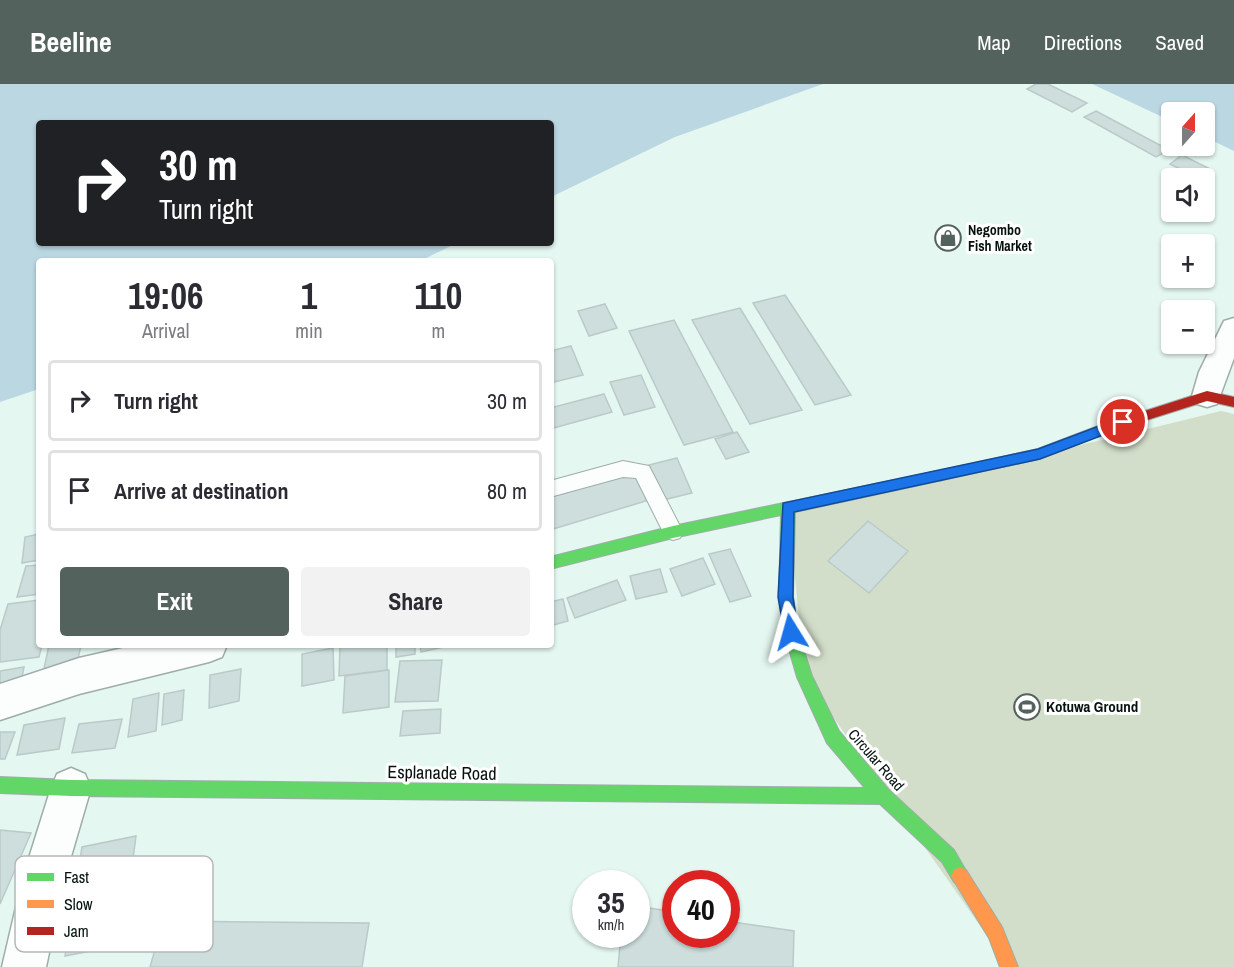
<!DOCTYPE html>
<html lang="en">
<head>
<meta charset="utf-8">
<style>
	:root { --surface:#fff; --page:#f2f2f3; --text:#2b2b33; --muted:#7c7c81; --line:#e1e1e2; --accent:#53625d }
	body { margin:0; font-family:"Archivo Narrow",sans-serif; background:var(--page); color:var(--text); height:100vh; display:flex; flex-direction:column; font-size:22px; white-space:nowrap }
	* { box-sizing:border-box; margin:0 }
	p { font-size:20px; color:var(--muted) }
	.icon { flex:none; width:33px; height:33px; fill:none; stroke:currentColor; stroke-width:2; stroke-linecap:round; stroke-linejoin:round }
	.map { position:relative; flex:1; overflow:hidden }
	.side { position:absolute; left:36px; top:174px; width:518px; height:390px; display:flex; flex-direction:column; background:var(--surface); border-radius:6px; box-shadow:0 2px 4px #0004 }
	.side>* { flex:none }
	.hud { position:absolute; left:36px; top:36px; width:518px; height:126px; border-radius:6px; box-shadow:0 2px 4px #0004; background:#202124; color:#fff; overflow:hidden }
	.needle { width:39px; rotate:21deg }
	.fabs { position:absolute; left:1161px; top:18px; display:grid; gap:12px }
	.fabs a { display:grid; place-items:center; width:54px; height:54px; border-radius:6px; background:var(--surface); box-shadow:0 2px 4px #0004; font-size:30px }
	.speed { position:absolute; left:572px; top:786px; display:flex; gap:12px; font-size:30px; font-weight:700; text-align:center }
	.speed>* { display:grid; place-content:center; width:78px; height:78px; border-radius:50%; background:var(--surface); box-shadow:0 2px 4px #0004; line-height:1 }
	.speed small { font-size:15px; font-weight:400 }
	.speed .limit { border:9px solid #d22; background:#fff; color:#111 }
	.pin { position:absolute; display:grid; place-items:center; width:51px; height:51px; color:#fff; margin:-26px; border:3px solid #fff; border-radius:50%; box-shadow:0 2px 6px #0007 }
	.me { position:absolute; width:66px; margin:-33px; rotate:352deg; stroke-linejoin:round; filter:drop-shadow(0 0 4px #0008) }
	.turn { display:flex; align-items:center; gap:21px; height:126px; padding:0 24px; font-size:27px }
	.turn .icon { width:78px; height:78px; stroke-width:2.5 }
	.turn b { display:block; font-size:42px; line-height:51px }
	.eta { display:flex; justify-content:space-evenly; align-items:center; height:102px; text-align:center }
	.eta b { font-size:36px; font-weight:700; line-height:42px }
	.cta { display:flex; gap:12px; margin-top:auto; padding:12px 24px }
	.cta a { flex:1; height:69px; border-radius:6px; background:var(--accent); color:#fff; font-size:24px; font-weight:700; line-height:69px; text-align:center }
	.cta a+a { background:var(--page); color:var(--text) }
	ul { padding:0; list-style:none }
	li { display:flex; align-items:center; gap:18px; height:81px; margin:0 12px 9px; padding:0 12px; border:3px solid var(--line); border-radius:6px }
	li div { flex:1 }
	li b { display:block; font-size:22px }
	li em { font-style:normal }
	header { display:flex; align-items:center; gap:36px; box-sizing:border-box; height:84px; padding:0 30px; background:var(--accent); color:#fff }
	header strong { font-size:28px }
	nav { display:flex; gap:33px; margin-inline-start:auto; font-size:21px }
	.map>svg:first-child { display:block }
	.green { fill:#d3deca }
	.water { fill:#bad7e2 }
	.building { fill:#cddedc; stroke:#bbcac8; stroke-width:1.5 }
	.lines { fill:none; stroke-linecap:round; stroke-linejoin:round }
	.lane-casing { stroke:#9eada8; stroke-width:2 }
	.street-casing { stroke:#9eada8; stroke-width:3 }
	.fast-casing { stroke:#9eada8; stroke-width:2 }
	.slow-casing { stroke:#9eada8; stroke-width:2 }
	.jam-casing { stroke:#9eada8; stroke-width:2 }
	.lane { fill:#fbfefd; fill-rule:evenodd }
	.street { fill:#fbfefd; fill-rule:evenodd }
	.fast { fill:#63d668; fill-rule:evenodd }
	.slow { fill:#ff974d; fill-rule:evenodd }
	.jam { fill:#b3261e; fill-rule:evenodd }
	.route { fill:#1a73e8; stroke:#114b97; stroke-width:1.5 }
	.labels { text-anchor:middle; stroke-width:6; stroke-linejoin:round; paint-order:stroke }
	.far-poi-label { font-size:14px; font-weight:bold; fill:#04110d; stroke:#fff; text-anchor:start }
	.poi-label { font-size:15px; font-weight:bold; fill:#04110d; stroke:#fff; text-anchor:start }
	.street-label { font-size:15px; fill:#04110d; stroke:#fff }
	.near-street-label { font-size:18px; fill:#04110d; stroke:#fff }
	.key { fill:#fff; stroke:#b4b8b6; stroke-width:1.5 }
	.key-label { font-size:16px; fill:#04110d }
</style>
</head>
<body>
<header>
<strong>Beeline</strong>
<nav><a>Map</a><a>Directions</a><a>Saved</a></nav>
</header>
<div class="map">
<svg width="1234" height="883" viewBox="0 0 1234 883">
	<rect width="100%" height="100%" fill="#e5f7f1"/>
	<!-- green -->
	<path class="green" d="M1221,327L1234,330V883H1009L805,593L788,424L1107,355Z"/>
	<!-- water -->
	<path class="water" d="M0,0H823L675,53L551,113L550,39H39V159H457L420,177H39V305L0,318Z
		M1092,0H1234V67L1205,53L1204,28H1172L1171,37Z"/>
	<!-- building -->
	<path class="building" d="M1036,0H1048L1087,19L1072,28L1027,5Z
		M1096,27L1169,66L1156,73L1084,33Z
		M1182,71L1210,85L1198,94L1170,80Z
		M785,211L851,311L815,321L753,219Z
		M605,220L617,244L589,252L578,227Z
		M740,224L802,326L750,340L692,236Z
		M674,236L733,348L684,361L629,247Z
		M571,262L583,291L550,299V267Z
		M641,291L655,323L624,331L610,298Z
		M604,310L612,328L550,345V324Z
		M737,348L749,368L726,375L715,355Z
		M677,374L692,409L663,416L649,381Z
		M636,388L649,416L550,446V413Z
		M868,437L908,467L869,509L828,477Z
		M39,450V476L22,479L25,453Z
		M730,465L751,512L730,518L709,470Z
		M703,474L715,500L682,512L670,485Z
		M39,481V510L17,513L26,482Z
		M660,485L667,508L636,515L630,492Z
		M617,496L626,516L575,534L567,514Z
		M563,515L568,537L550,542V518Z
		M39,516V561H42L39,573L0,578V546L8,520Z
		M49,561H81L75,589L42,594Z
		M340,561H387V586L339,592Z
		M396,561H415V570L396,573Z
		M420,561H452L421,568Z
		M333,564L334,596L302,602V570Z
		M442,576L438,617L395,618L400,577Z
		M24,583L19,609L0,612V587Z
		M241,585L239,617L209,624L210,591Z
		M389,586V623L343,629L345,592Z
		M184,606L182,636L162,641L164,610Z
		M159,609L156,647L128,653L133,615Z
		M441,625L440,649L400,652L403,627Z
		M65,634L59,665L17,671L24,641Z
		M122,635L115,664L72,669L79,640Z
		M0,648H15L5,675H0Z
		M0,746L31,749L0,820Z
		M136,752L122,861L65,872L82,763Z
		M636,822L675,828V850H726V837L794,847L793,883H618L621,850H636Z
		M163,837L369,839L362,883H150Z"/>
	<g class="lines">
		<!-- lane casing -->
		<g class="lane-casing">
			<path id="lane" d="M623,377L649,382L683,448L680,454L673,456L666,454L636,394L623,393L550,413V397Z"/>
		</g>
		<!-- street casing -->
		<g class="street-casing">
			<path id="street" d="M1234,234V274L1217,320L1207,323L1197,320L1192,312L1199,288L1224,237Z
				M136,561H227L222,573L209,578L79,610L0,636V600L79,574Z
				M71,684L85,690L91,704L65,793L46,883H2L23,793L51,704L57,690Z"/>
		</g>
		<!-- fast casing -->
		<g class="fast-casing">
			<path id="fast" d="M938,387L943,388L944,392L943,396L938,397L795,428L793,513L798,548L812,592L839,647L889,706L954,766L969,792L966,798L960,801L954,798L942,778L880,720L71,712L0,709V693L71,696L865,704L827,659L797,593L784,548L779,513L781,431L673,454L550,485V473L673,442Z"/>
		</g>
		<!-- slow casing -->
		<g class="slow-casing">
			<path id="slow" d="M960,783L966,786L1002,843L1018,883H1000L989,854L951,792L954,786Z"/>
		</g>
		<!-- jam casing -->
		<g class="jam-casing">
			<path id="jam" d="M1207,307L1234,313V323L1207,317L1106,349L1039,375L938,397L933,396L932,392L933,388L938,387L1038,365L1098,342Z"/>
		</g>
		<!-- lane -->
		<use href="#lane" class="lane"/>
		<!-- street -->
		<use href="#street" class="street"/>
		<!-- fast -->
		<use href="#fast" class="fast"/>
		<!-- slow -->
		<use href="#slow" class="slow"/>
		<!-- jam -->
		<use href="#jam" class="jam"/>
	</g>
	<!-- route -->
	<path class="route" d="M1123,333L1129,338L1127,342L1040,375L794,428L793,513L798,548L796,553L791,555L785,553L778,513L783,419L1038,365Z"/>
	<!-- icons -->
	<defs>
		<g id="shop-ring" transform="scale(1.35)"><circle r="9.5" fill="#fff" stroke="#53625d" stroke-width="1.5"/><path d="M-5-2.5h2.3a2.7 3.5 0 0 1 5.4 0H5L5.5 6h-11ZM-1.5-2.5h3a1.5 2.3 0 0 0-3 0Z" fill="#53625d"/></g>
		<g id="stadium-ring" transform="scale(1.35)"><circle r="9.5" fill="#fff" stroke="#53625d" stroke-width="1.5"/><path d="M0-5a6.5 5 0 1 0 0 10a6.5 5 0 1 0 0-10ZM-3.5-1.8h7v3.6h-7Z" fill="#53625d"/></g>
	</defs>
	<g fill-rule="evenodd">
		<use href="#shop-ring" x="948" y="154"/>
		<use href="#stadium-ring" x="1027" y="623"/>
	</g>
	<g class="labels">
		<!-- far-poi labels -->
		<g class="far-poi-label">
			<text x="968" y="151">Negombo<tspan x="968" dy="16">Fish Market</tspan></text>
		</g>
		<!-- poi labels -->
		<g class="poi-label">
			<text x="1046" y="628">Kotuwa Ground</text>
		</g>
		<!-- street labels -->
		<g class="street-label">
			<text transform="translate(876 676) rotate(49)" y="5">Circular Road</text>
		</g>
		<!-- near-street labels -->
		<g class="near-street-label">
			<text transform="translate(442 689) rotate(1)" y="6">Esplanade Road</text>
		</g>
	</g>
	<!-- legend -->
	<rect x="15" y="772" width="198" height="96" rx="9" class="key"/>
	<rect x="27" y="789" width="27" height="8" fill="#63d668"/>
	<rect x="27" y="816" width="27" height="8" fill="#ff974d"/>
	<rect x="27" y="843" width="27" height="8" fill="#b3261e"/>
	<g class="key-label">
		<text x="64" y="799">Fast</text>
		<text x="64" y="826">Slow</text>
		<text x="64" y="853">Jam</text>
	</g>
</svg>
<div class="fabs">
<a><svg class="needle" viewBox="-14 -14 28 28"><path d="M0-13l5 13h-10z" fill="#e53935"/><path d="M0 13l5-13h-10z" fill="#7c7c81"/></svg></a>
<a><svg class="icon" aria-label="sound" viewBox="0 0 24 24"><path d="M4 9h4l5-4v14l-5-4H4zM17 9q2 3 0 6"/></svg></a>
<a>+</a>
<a>−</a>
</div>
<div class="speed"><div>35<small>km/h</small></div><div class="limit">40</div></div>
<div class="pin" style="left:1123px;top:338px;background:#d93025"><svg class="icon" aria-label="arrive" viewBox="0 0 24 24"><path d="M6 21V4h12l-3 4 3 4H6"/></svg></div>
<svg class="me" style="left:791px;top:548px" viewBox="-20 -20 40 40"><path d="M0-17L14 15 0 8-14 15z" fill="#1a73e8" stroke="#fff" stroke-width="4"/></svg>
<div class="hud">
<div class="turn"><svg class="icon" aria-label="right" viewBox="0 0 24 24"><path d="M7 20v-9h11M14 6l5 5-5 5"/></svg><div><b>30 m</b>Turn right</div></div>
</div>
<section class="side">
<div class="eta">
<div><b>19:06</b><p>Arrival</p></div>
<div><b>1</b><p>min</p></div>
<div><b>110</b><p>m</p></div>
</div>
<ul>
<li><svg class="icon" aria-label="right" viewBox="0 0 24 24"><path d="M7 20v-9h11M14 6l5 5-5 5"/></svg><div><b>Turn right</b></div><em>30 m</em></li>
<li><svg class="icon" aria-label="arrive" viewBox="0 0 24 24"><path d="M6 21V4h12l-3 4 3 4H6"/></svg><div><b>Arrive at destination</b></div><em>80 m</em></li>
</ul>
<div class="cta"><a>Exit</a><a>Share</a></div>
</section>
</div>
</body>
</html>
